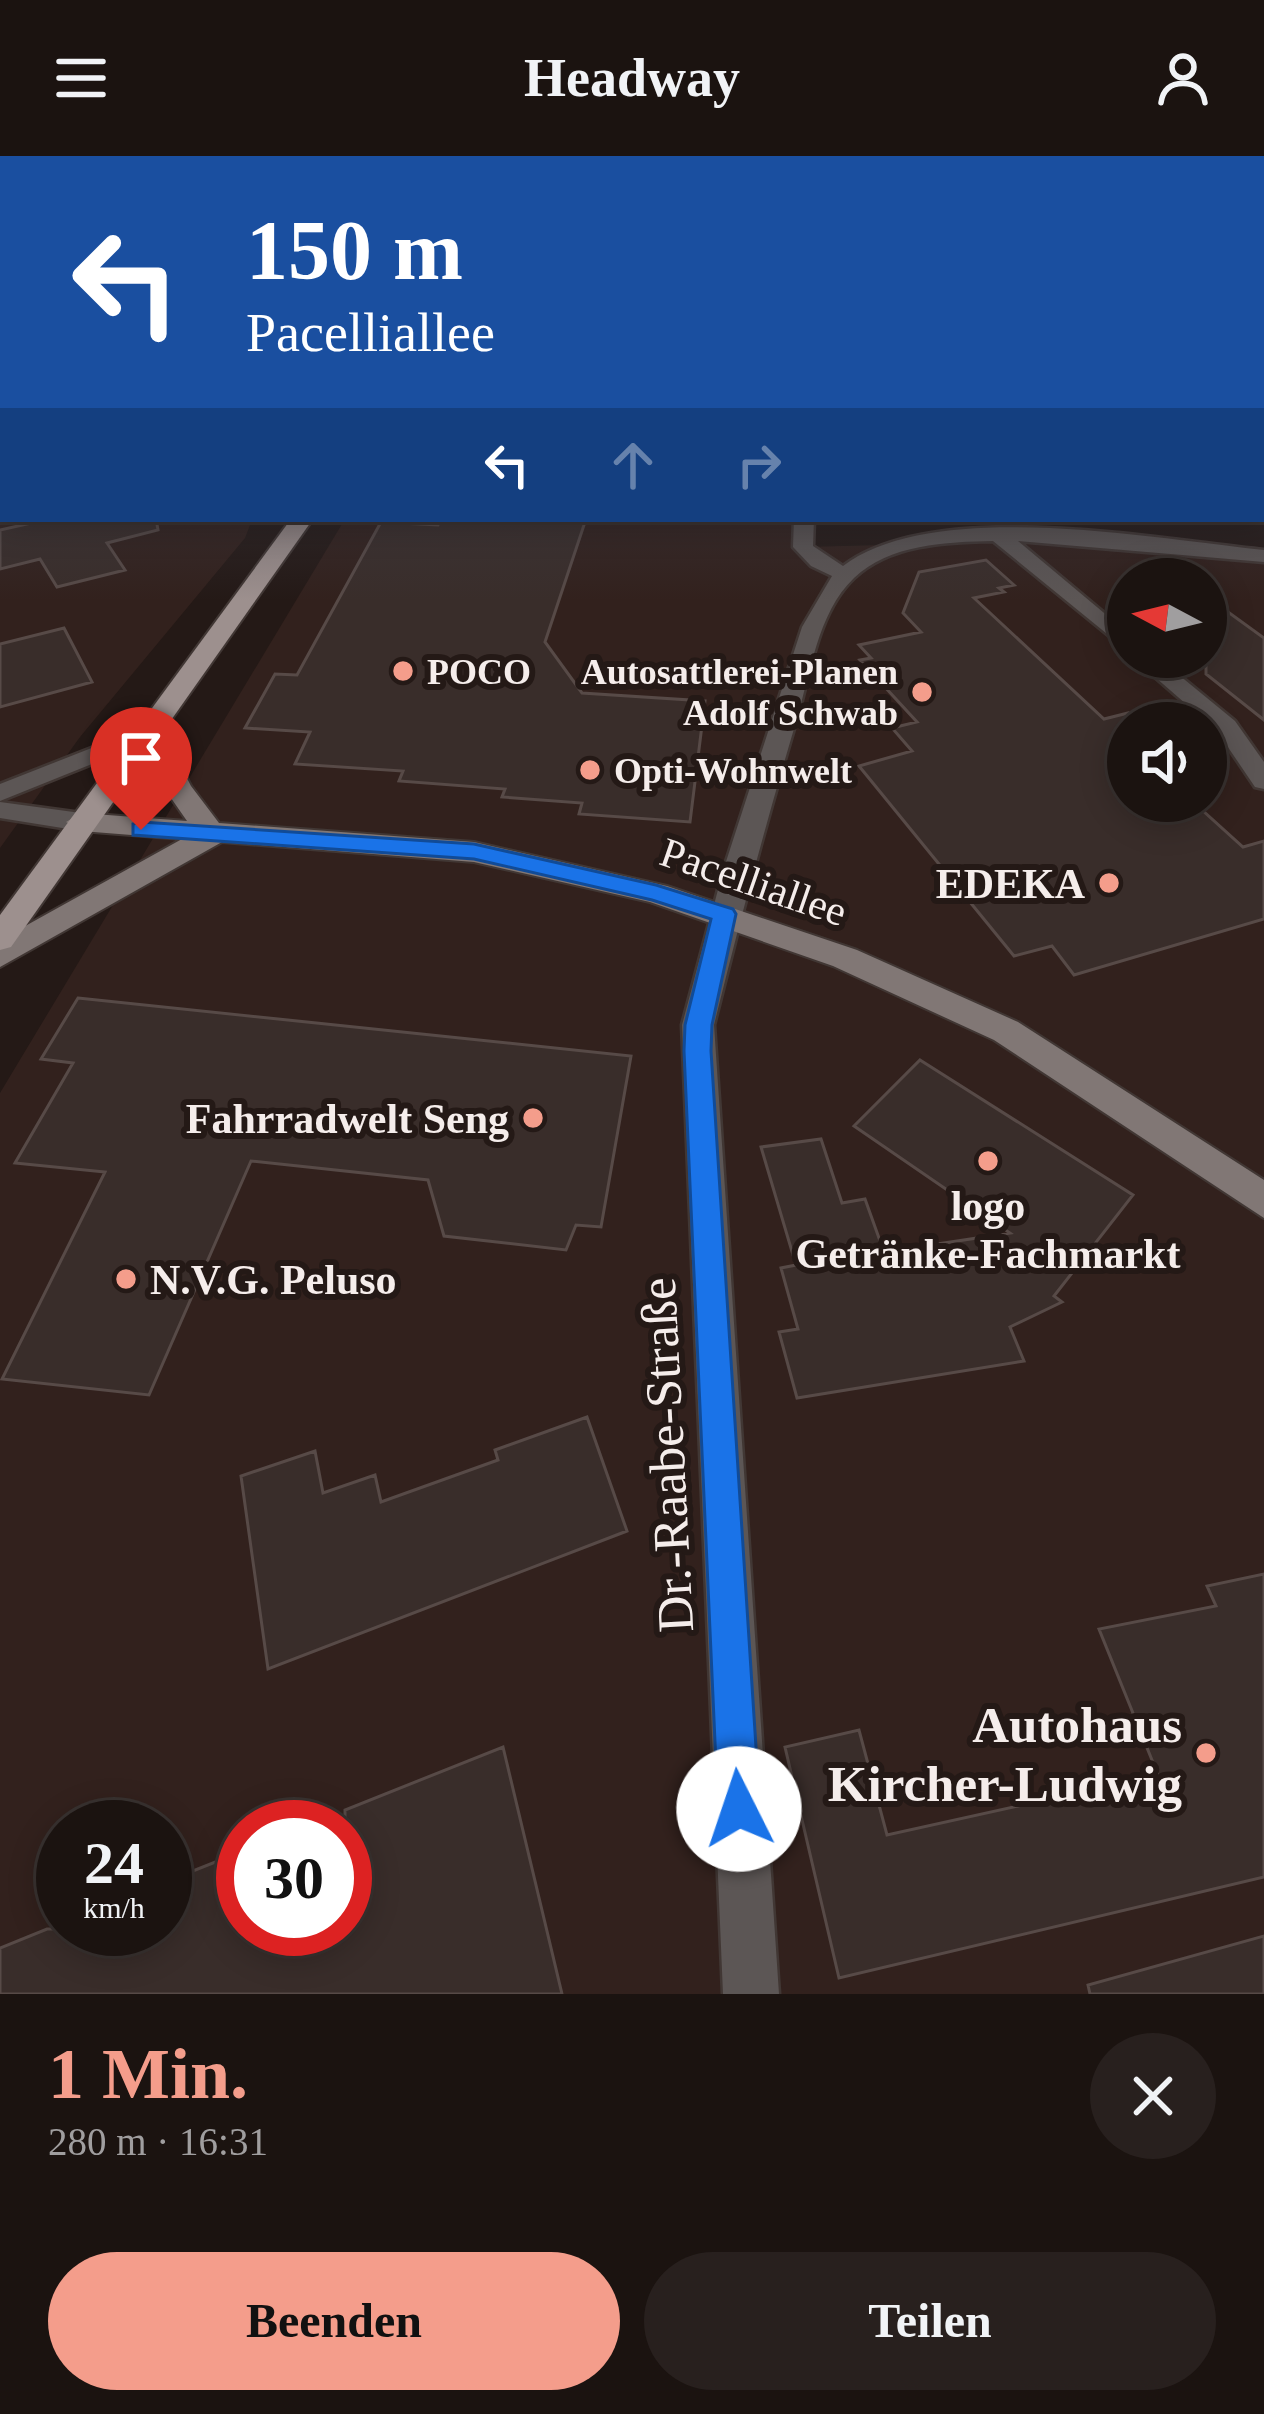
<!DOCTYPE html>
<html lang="de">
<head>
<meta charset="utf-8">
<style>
	:root { --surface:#1b1310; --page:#28201e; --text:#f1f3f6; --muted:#a09e9f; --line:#393230; --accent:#f49d8b }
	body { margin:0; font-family:Georgia,serif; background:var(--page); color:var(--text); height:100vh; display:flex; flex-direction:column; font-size:45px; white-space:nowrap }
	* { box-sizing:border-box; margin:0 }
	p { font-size:39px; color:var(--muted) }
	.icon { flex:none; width:66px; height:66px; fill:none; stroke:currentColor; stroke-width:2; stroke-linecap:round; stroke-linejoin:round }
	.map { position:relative; height:1838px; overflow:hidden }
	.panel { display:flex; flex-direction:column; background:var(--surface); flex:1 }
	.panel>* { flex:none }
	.banner { position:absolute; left:0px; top:0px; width:1266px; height:366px; box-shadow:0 6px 30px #0003,0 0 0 3px var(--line); background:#1a4fa0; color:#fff; overflow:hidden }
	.needle { width:78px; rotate:277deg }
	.fabs { position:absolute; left:1107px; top:402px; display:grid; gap:24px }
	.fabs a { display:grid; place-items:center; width:120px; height:120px; border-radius:50%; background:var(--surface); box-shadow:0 6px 30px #0003,0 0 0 3px var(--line); font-size:60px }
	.speed { position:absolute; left:36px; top:1644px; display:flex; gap:24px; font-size:60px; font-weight:700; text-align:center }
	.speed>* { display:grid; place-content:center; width:156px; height:156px; border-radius:50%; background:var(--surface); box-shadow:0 6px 30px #0003,0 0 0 3px var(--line); line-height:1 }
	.speed small { font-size:30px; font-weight:400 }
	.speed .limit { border:18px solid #d22; background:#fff; color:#111 }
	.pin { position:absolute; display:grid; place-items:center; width:102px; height:102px; color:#fff; margin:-123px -51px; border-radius:50% 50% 50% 0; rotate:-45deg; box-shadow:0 0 12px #0007 }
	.pin .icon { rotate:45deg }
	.me { position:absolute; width:132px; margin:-66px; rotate:356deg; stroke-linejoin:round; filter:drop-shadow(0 0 9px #0008) }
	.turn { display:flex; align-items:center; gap:42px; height:252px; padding:0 48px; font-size:54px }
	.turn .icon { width:156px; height:156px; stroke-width:2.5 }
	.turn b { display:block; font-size:84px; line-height:102px }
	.lanes { display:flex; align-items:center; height:114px; padding:0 48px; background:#0003; justify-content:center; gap:60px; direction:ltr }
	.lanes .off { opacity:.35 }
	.round { display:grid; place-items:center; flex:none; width:126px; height:126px; border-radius:63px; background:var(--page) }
	.summary { display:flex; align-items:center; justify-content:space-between; height:204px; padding:0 48px }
	h1 { font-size:72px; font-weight:700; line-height:90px; color:var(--accent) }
	.button { display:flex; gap:24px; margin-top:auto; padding:24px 48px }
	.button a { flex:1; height:138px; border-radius:72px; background:var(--accent); color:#111; font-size:48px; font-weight:700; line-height:138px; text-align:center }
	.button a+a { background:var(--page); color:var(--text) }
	header { display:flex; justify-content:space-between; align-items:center; height:156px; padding:0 48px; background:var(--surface); font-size:54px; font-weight:700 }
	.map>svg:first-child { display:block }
	.built { fill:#32211d; fill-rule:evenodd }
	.building { fill:#392d2a; stroke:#574a47; stroke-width:3 }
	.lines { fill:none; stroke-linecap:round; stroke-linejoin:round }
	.street-casing { stroke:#413734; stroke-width:5 }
	.secondary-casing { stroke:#413734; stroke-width:4 }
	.primary-casing { stroke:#413734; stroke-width:4 }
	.street { fill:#5c5655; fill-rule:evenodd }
	.secondary { fill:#817775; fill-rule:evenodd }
	.primary { fill:#9d908e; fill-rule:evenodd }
	.route { fill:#1a73e8; stroke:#114b97; stroke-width:3 }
	.poi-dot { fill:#f49d8b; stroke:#241916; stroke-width:4.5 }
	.labels { text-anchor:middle; stroke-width:12; stroke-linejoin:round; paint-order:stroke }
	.far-poi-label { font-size:36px; font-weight:bold; fill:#f5edeb; stroke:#241916; text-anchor:start }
	.street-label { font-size:42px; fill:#f5edeb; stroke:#241916 }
	.poi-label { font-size:42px; font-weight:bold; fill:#f5edeb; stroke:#241916; text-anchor:end }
	.near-street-label { font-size:51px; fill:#f5edeb; stroke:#241916 }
	.near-poi-label { font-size:51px; font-weight:bold; fill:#f5edeb; stroke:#241916; text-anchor:end }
</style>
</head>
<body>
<header><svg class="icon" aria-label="menu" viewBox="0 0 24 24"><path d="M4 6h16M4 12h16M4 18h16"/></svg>Headway<svg class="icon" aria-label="person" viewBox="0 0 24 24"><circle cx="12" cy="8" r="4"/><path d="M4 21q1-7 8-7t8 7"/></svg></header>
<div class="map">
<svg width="1264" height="1838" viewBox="0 0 1264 1838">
	<rect width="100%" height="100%" fill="#241916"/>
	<!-- built -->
	<path class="built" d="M0,187L3,363L252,364L245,382L80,581L0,692Z
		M345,363H809L803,391L1037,385L1264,406V1838H0V937ZM1128,423H1206V501H1128ZM1128,567H1206V645H1128ZM63,1671H165V1773H63ZM243,1671H345V1773H243Z"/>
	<!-- building -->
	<path class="building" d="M49,363H156L158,374L107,387L125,414L57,431L40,403L0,413V374Z
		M441,363H586L545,486L582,537L705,545L690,666L579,658L582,647L502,641L505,633L399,625L403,615L295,608L310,576L245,572L275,518L297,519L381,366L438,369Z
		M986,404L1014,429L999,432L1004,436L974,442L1104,563L1128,557V645H1192L1243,691L1264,685V763L1074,819L1052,790L1014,800L859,610L912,595L892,572L917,566L860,504L871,502L859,489L921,476L903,457L919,416Z
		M1206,440L1264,482V564L1206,518Z
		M64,472L92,526L0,551V488Z
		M78,842L631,900L601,1071L576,1069L566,1094L444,1080L428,1024L251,1005L149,1239L2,1223L105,1016L15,1007L73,907L41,903Z
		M920,904L1133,1039L1054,1140L1062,1146L1010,1171L1024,1205L797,1242L779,1176L798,1173L781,1112L796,1109L761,991L821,983L842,1047L865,1043L884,1096L1010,1077L854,970Z
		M587,1261L627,1375L268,1513L241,1320L315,1295L323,1337L375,1319L381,1346L498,1304L495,1294Z
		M1264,1418V1721L839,1822L785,1591L859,1574L887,1679L1158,1619L1099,1473L1216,1450L1207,1430Z
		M503,1591L562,1838H0V1792L47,1773H165V1726L243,1695V1773H345V1654Z
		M1264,1780V1838H1090L1088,1829Z"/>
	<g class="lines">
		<!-- street casing -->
		<g class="street-casing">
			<path id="street" d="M1263,263H1264V273H1263Z
				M794,363H814L813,390L843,410C934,341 1155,383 1264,394V406L1018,385L1128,477V495L993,385C946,386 890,388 854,422C817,457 810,520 796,566C766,667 739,767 714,869L779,1838H723L682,869L723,715L802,471L832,420L811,410L793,391Z
				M1132,501H1157L1235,565L1264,606V633L1255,631L1217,575Z
				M150,569L159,571L162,576L159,581L0,645V628Z
				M0,646L81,657L94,666L81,675L0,662Z"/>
		</g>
		<!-- secondary casing -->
		<g class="secondary-casing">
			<path id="secondary" d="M0,314H3V326H0Z
				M150,568L160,570L191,630L219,667L474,686L667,730L857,794L1018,866L1264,1024V1062L994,884L833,810L650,746L474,706L222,686L0,811V784L182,683L81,675L66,666L81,657L187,665L164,632L137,576Z"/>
		</g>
		<!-- primary casing -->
		<g class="primary-casing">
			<path id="primary" d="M291,363H313L11,791L0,794V759Z"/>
		</g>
		<!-- street -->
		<use href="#street" class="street"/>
		<!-- secondary -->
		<use href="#secondary" class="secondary"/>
		<!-- primary -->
		<use href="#primary" class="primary"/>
	</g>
	<!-- sky -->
	<linearGradient id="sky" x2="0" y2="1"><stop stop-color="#140e0c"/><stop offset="0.42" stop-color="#3f3e47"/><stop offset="1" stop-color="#3f3e47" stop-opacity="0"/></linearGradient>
	<rect width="1264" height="445" fill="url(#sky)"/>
	<!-- route -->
	<path class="route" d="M141,666L474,688L656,729L733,753L736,758L712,869L711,895L760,1653L754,1668L739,1674L724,1668L718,1653L684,895L685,869L711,763L652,744L474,703L133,679V668Z"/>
	<!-- markers -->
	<g class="poi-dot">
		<circle cx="403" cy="515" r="12"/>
		<circle cx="922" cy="536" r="12"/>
		<circle cx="590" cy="614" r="12"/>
		<circle cx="1109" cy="727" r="12"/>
		<circle cx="533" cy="962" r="12"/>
		<circle cx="988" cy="1005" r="12"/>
		<circle cx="126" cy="1123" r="12"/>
		<circle cx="1206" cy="1597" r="12"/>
	</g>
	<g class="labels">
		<!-- far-poi labels -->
		<g class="far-poi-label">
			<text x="427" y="528">POCO</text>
			<text x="898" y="528" text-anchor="end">Autosattlerei-Planen<tspan x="898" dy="41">Adolf Schwab</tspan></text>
			<text x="614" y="627">Opti-Wohnwelt</text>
		</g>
		<!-- street labels -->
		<g class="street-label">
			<text transform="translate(754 725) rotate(19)" y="15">Pacelliallee</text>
		</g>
		<!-- poi labels -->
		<g class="poi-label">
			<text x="1085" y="742">EDEKA</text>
			<text x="509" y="977">Fahrradwelt Seng</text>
			<text x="988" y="1064" text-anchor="middle">logo<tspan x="988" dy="48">Getränke-Fachmarkt</tspan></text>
			<text x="150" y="1138" text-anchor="start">N.V.G. Peluso</text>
		</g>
		<!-- near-street labels -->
		<g class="near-street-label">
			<text transform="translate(666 1299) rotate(-93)" y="18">Dr.-Raabe-Straße</text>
		</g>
		<!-- near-poi labels -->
		<g class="near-poi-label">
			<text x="1182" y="1586">Autohaus<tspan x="1182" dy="59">Kircher-Ludwig</tspan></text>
		</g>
	</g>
</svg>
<div class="fabs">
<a><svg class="needle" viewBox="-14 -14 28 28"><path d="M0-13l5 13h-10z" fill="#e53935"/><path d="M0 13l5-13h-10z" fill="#a09e9f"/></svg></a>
<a><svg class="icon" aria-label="sound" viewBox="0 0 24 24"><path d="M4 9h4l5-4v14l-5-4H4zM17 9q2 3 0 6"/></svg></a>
</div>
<div class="speed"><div>24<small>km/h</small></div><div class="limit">30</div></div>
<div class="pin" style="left:141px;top:674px;background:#d93025"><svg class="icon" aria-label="arrive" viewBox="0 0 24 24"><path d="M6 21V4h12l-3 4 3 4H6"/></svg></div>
<svg class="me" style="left:739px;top:1653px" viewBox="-20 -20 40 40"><circle r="19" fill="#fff"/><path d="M0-13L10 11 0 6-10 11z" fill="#1a73e8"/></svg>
<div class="banner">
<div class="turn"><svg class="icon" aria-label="left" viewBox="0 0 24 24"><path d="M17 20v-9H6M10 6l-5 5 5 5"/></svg><div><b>150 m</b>Pacelliallee</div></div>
<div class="lanes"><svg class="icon" aria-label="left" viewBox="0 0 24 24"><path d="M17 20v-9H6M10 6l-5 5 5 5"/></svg><svg class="icon off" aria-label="ahead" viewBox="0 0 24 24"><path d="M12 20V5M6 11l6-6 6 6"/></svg><svg class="icon off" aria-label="right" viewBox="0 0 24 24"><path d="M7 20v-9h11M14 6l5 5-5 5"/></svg></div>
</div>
</div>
<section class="panel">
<div class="summary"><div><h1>1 Min.</h1><p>280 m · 16:31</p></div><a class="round"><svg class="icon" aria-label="close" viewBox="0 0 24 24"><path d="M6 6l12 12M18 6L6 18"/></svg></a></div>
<div class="button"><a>Beenden</a><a>Teilen</a></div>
</section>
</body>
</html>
